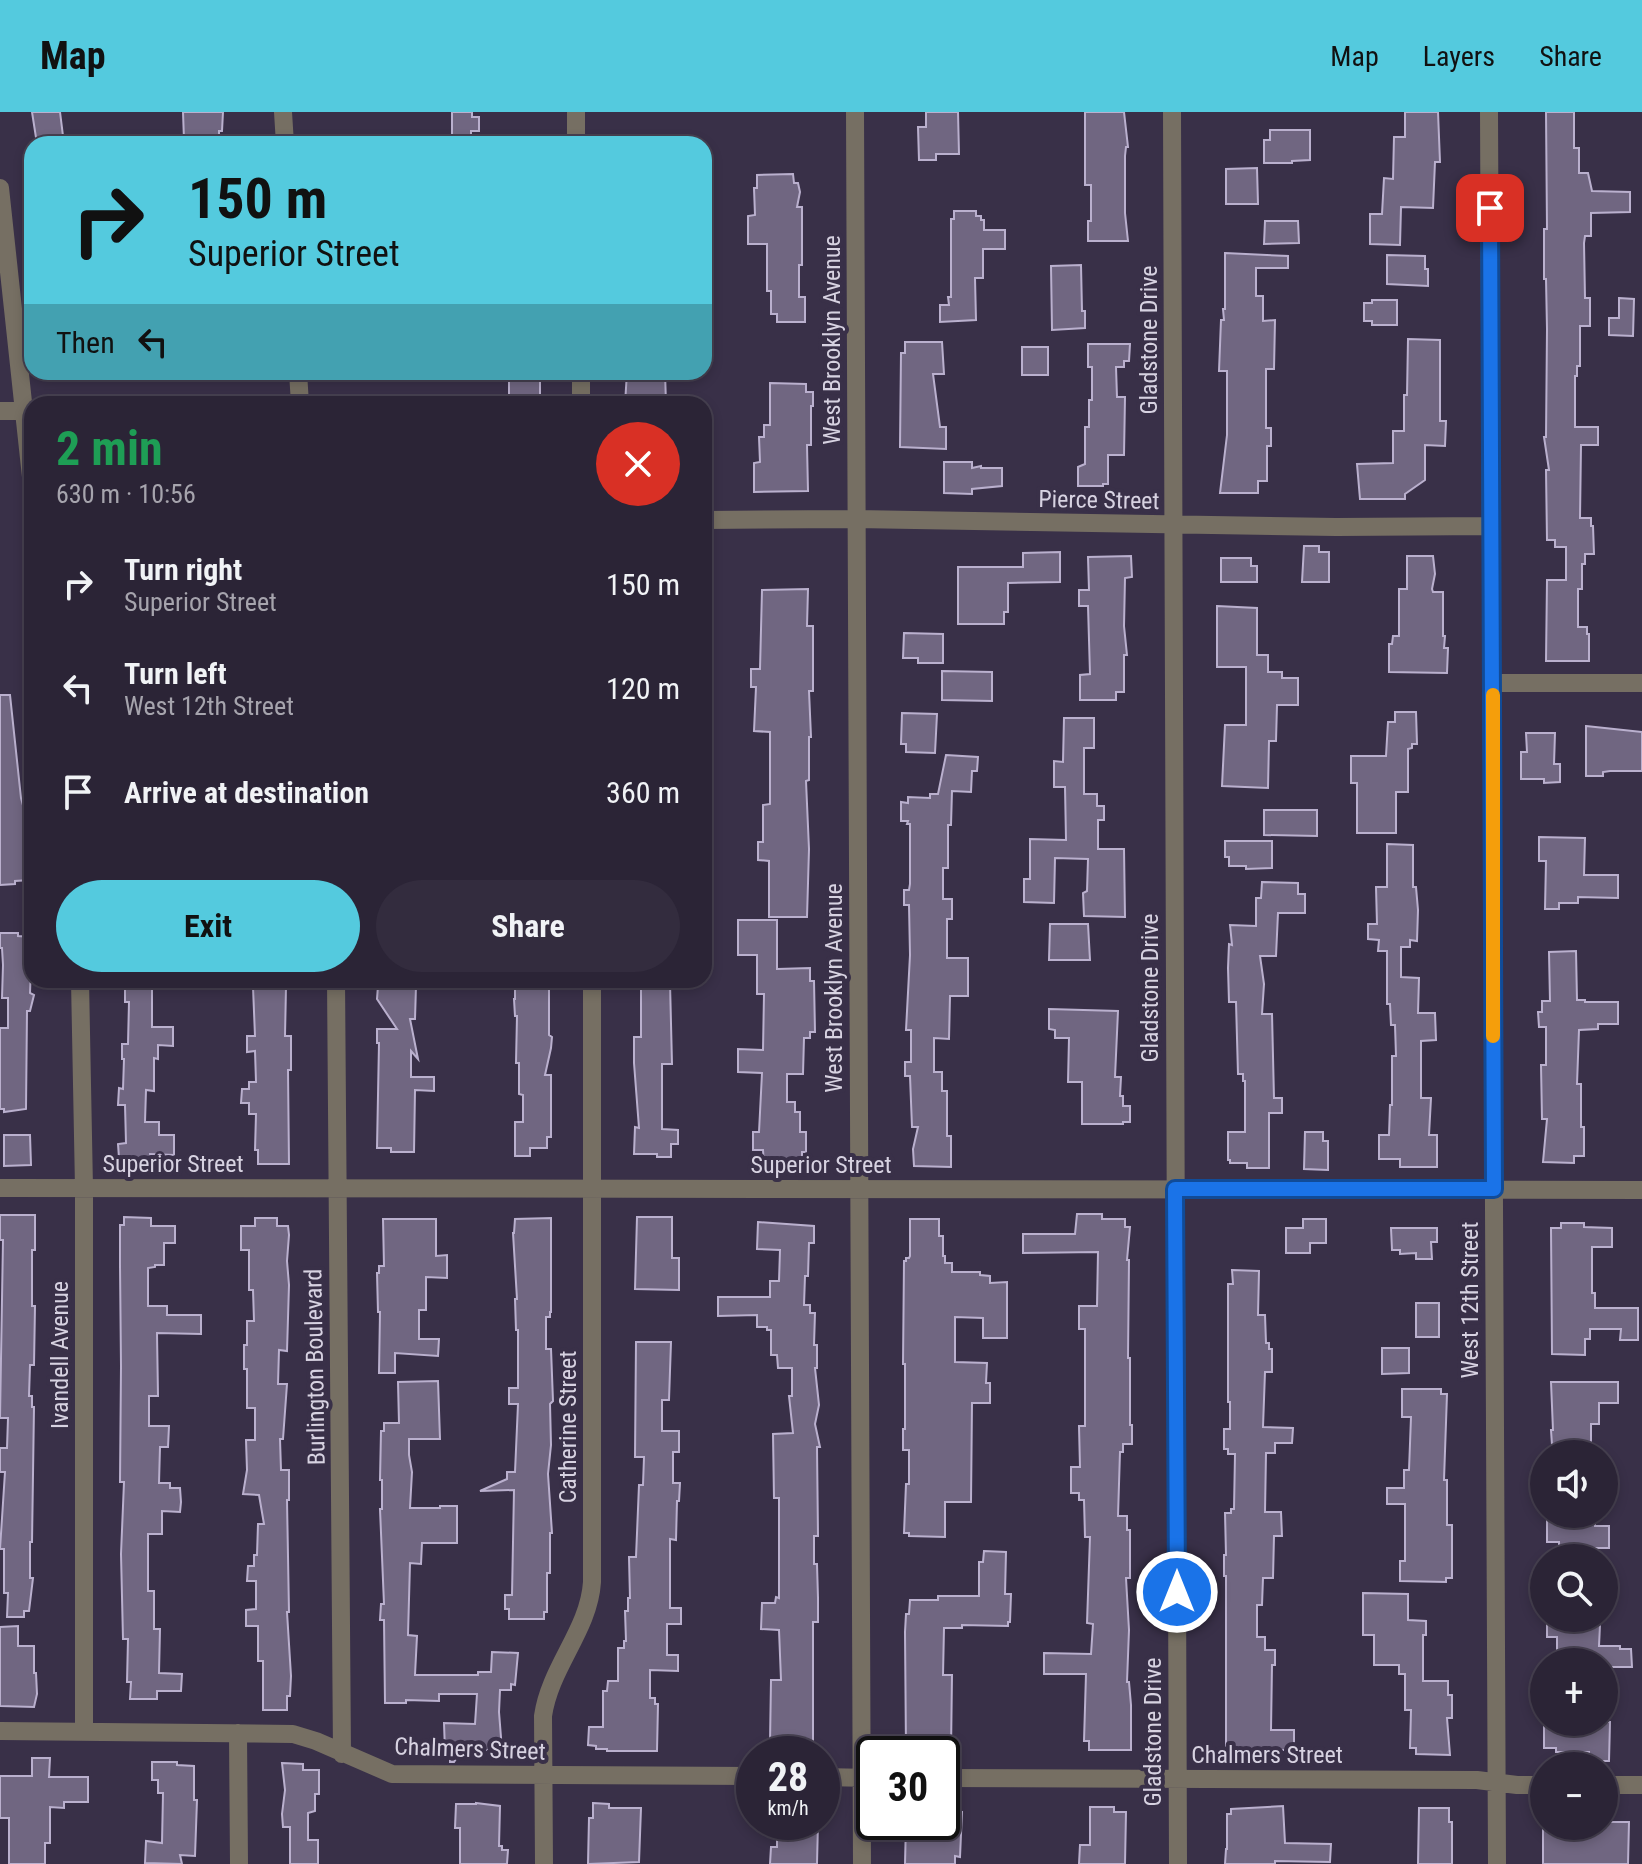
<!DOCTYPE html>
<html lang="en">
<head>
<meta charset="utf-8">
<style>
	:root { --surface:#2b2436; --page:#332c3e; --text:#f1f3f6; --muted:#a6a4ad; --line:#474151; --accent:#54cade }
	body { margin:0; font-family:"Roboto Condensed",sans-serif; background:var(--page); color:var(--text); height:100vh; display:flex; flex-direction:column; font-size:30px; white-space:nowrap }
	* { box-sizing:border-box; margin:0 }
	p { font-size:26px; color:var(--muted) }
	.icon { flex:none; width:44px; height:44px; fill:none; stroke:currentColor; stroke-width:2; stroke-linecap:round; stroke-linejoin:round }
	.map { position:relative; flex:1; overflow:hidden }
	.sheet { position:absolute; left:24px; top:284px; width:688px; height:592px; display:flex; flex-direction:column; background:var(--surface); border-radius:24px; box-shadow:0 4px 12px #0003,0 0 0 2px var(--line) }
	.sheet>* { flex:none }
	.guide { position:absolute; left:24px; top:24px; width:688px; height:244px; border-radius:24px; box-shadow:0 4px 12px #0003,0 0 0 2px var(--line); background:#54cade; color:#111; overflow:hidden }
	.tools { position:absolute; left:1530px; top:1328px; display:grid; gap:16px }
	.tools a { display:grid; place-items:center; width:88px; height:88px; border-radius:50%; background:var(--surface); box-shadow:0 4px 12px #0003,0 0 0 2px var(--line); font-size:40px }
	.speed { position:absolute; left:736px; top:1624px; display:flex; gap:16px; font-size:40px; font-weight:700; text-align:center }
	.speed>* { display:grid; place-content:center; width:104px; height:104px; border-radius:50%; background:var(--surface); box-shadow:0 4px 12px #0003,0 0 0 2px var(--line); line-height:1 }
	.speed small { font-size:20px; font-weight:400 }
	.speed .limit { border:4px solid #111; border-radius:12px; background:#fff; color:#111 }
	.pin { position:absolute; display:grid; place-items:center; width:68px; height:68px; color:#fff; margin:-34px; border-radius:16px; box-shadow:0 4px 12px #0006 }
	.me { position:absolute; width:88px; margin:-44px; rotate:0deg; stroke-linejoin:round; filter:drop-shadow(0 0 6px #0008) }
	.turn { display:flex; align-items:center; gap:28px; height:168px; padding:0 32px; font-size:36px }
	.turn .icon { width:104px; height:104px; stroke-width:2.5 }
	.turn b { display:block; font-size:56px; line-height:68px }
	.then { display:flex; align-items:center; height:76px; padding:0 32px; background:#0003; gap:16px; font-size:30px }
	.round { display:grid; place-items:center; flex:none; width:84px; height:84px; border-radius:42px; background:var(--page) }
	.head { display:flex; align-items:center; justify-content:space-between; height:136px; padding:0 32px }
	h1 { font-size:48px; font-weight:700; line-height:60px; color:#1e9e55 }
	.action { display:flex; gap:16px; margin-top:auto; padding:16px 32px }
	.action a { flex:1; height:92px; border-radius:48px; background:var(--accent); color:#111; font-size:32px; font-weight:700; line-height:92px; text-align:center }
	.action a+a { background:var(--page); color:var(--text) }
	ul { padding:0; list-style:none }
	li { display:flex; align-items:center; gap:24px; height:104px; padding:0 32px }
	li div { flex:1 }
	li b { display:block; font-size:30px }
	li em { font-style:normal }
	header { display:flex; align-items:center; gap:48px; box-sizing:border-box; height:112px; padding:0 40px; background:var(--accent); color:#111 }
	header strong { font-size:38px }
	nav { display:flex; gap:44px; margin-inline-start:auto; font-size:28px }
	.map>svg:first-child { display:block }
	.building { fill:#706681; stroke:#bab0ce; stroke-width:2 }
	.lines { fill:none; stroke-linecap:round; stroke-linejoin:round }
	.minor { stroke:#766f63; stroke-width:18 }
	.route-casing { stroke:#114b97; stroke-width:20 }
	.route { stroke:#1a73e8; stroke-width:14 }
	.slow { stroke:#f59e0b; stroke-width:14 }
	.labels { text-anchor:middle; stroke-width:8; stroke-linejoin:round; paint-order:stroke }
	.street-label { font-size:24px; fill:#d7d2e1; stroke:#393048 }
</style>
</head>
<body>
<header>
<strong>Map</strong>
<nav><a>Map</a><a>Layers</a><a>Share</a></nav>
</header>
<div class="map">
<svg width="1642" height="1752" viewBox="0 0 1642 1752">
	<rect width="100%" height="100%" fill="#393048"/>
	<!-- building -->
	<path class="building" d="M32,0H60L64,32H37Z
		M183,0H223L222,19H219V26L184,28Z
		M452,0H472V5H479V19H471V25H452Z
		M926,0H958L959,42H936V48H919L918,15H926Z
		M1085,0H1124L1128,35H1126L1125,44V101L1128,129H1088V109H1091V73H1085Z
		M1405,0H1438L1440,50H1435L1433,96L1401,95L1400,133L1370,132V102H1382L1384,66L1393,67L1394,25H1405Z
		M1546,0H1574V36H1579V61H1588L1592,79L1630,80V100L1591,101V124H1585L1584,131L1585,186H1590V214H1580V254H1577V264H1575V315H1598V333H1581L1580,406H1591V414H1593L1594,442H1585V452H1582V477H1578V515H1587V522H1589V549H1546L1547,468H1566V435H1555V428H1547L1546,358H1549L1544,325H1546L1547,217L1546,167H1544V117H1547Z
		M1270,18H1310V48L1292,49V51H1264V28H1270Z
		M1257,56L1258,92H1226V57Z
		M793,62L794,71H798L800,80L797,95H802V153H799V185H805V210H777V202H771V179H767V132H748V104L755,103L754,76H757V63Z
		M954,99H976V104H981V108H984V118H1005V137H983V166H975L976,208L940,210V193H949L948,185H951V107H954Z
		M1265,109H1298L1299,131L1264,132Z
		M1225,141L1288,144V156H1256V184H1263V209L1275,208L1274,257H1266V316H1271V334H1267V369H1258V381H1220L1227,323V259H1219L1221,208H1224L1223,197H1225Z
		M1387,143L1425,144V157H1428V174L1387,172Z
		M1081,153L1082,199H1085V216L1052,218L1051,154Z
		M1619,186L1634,187L1633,224L1609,223V206H1619Z
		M1372,188H1397V213H1372V209H1364V191H1372Z
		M1408,227L1440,228V309H1446L1445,334L1425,333V368L1405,382V387H1360L1357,352L1393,351V319H1404V283H1407Z
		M905,230H942L944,262H933L940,315H946V337L900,335L901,241H905Z
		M1088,232H1130L1129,249H1124V255H1116L1117,285H1125L1124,343H1108V372H1103V374H1078V355L1085,352V315H1089V288H1092V255H1088Z
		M1022,235H1048V263H1022Z
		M509,260H540V292H509Z
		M627,260H665L666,292H625Z
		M770,271L806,272V280H813V294H811V333H807L808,379L754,380V351L760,350L759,325H764V313H770Z
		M944,350H972V356L981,354V356H1002V374L972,377V382L944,381Z
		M1304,434H1319V440H1329V470H1302Z
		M1060,440V470L1008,471V500H1004V512H958V455H1023V441Z
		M1131,444L1132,465L1125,466L1124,514L1127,543H1124V580H1116V588H1080V563L1090,562L1088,494H1079V478H1089L1088,445Z
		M1407,444H1433L1435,462L1432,477L1433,480H1443V524H1445L1444,536H1448L1447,561L1389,560V532H1392L1393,524H1399V477H1407Z
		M1221,446H1251V454H1257V470H1221Z
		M808,477L807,514H813V579H809L811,625H809V668L806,669L809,737L807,805H769V749L758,748V730H763V693L770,692V620L754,619L756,575H751V557H760L762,478Z
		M1217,494L1257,496V543H1268V560H1282V566H1298V593H1277L1276,629H1269L1268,676L1222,674L1225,613H1246V555H1217Z
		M904,521L943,522V551H918V546H903Z
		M942,559L992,560V589L942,588Z
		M0,583H10L21,686L30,719H26V727H25L30,768L15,769V772L0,773Z
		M1395,600H1416L1417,632H1412V636L1408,637V680H1396V721H1357V671H1351V644H1386L1388,610H1395Z
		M902,601L937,602L935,641L906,640V632H901Z
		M1064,606H1094V636H1084V682H1097V694H1104V708H1098V737H1124L1125,805L1084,804L1083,781L1087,779L1088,747L1055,746L1054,791L1024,790V767H1030V727L1066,728L1065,675H1054V649L1063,650Z
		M1586,614L1642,620V659H1610L1603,660V664H1586Z
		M1526,621H1555L1554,652H1560V670L1544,671V667H1521V640H1527Z
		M946,643L978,645L977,659H972L971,680L952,679L951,713H948V756H943V787H952V807H947V846H968V884H950L949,927L934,926V960H942V979H947V1024H951V1055L914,1054L913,1037L918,1015H912L910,964H905V950H911V918H906L910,843L909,793H904V778H909L910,772V712H907L908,709H901V690L908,691V685L930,686V682H938Z
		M1264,698H1317V724L1264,723Z
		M1539,725L1585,726L1584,763H1618V786L1578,785V791H1559V797H1545L1546,749H1539Z
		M1225,729H1272V756L1246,757V754H1229V745H1225Z
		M1387,732L1413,733V775H1416L1418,798L1417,829L1410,828V835H1401V865L1419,866L1418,901H1435L1436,928L1421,929V986H1431L1429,1023H1437V1055H1400V1047H1379V1023H1389L1390,993H1392V944H1396L1395,913H1391L1390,892H1387V839H1378L1379,828L1368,827V812H1377L1376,775H1387Z
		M1262,770L1298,771V782H1305V801H1278L1276,844H1260L1264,872L1262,902H1272L1274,986H1282V1001H1269V1056H1247V1051H1230V1048H1228V1020H1245V969H1243V962H1238L1236,890H1229L1228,856L1229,832L1232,833L1230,813L1256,814V786H1261Z
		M738,808H777V857L810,856V869H814L815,920H810V926H804L803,962H787V990H795V1000H800V1020H806V1040H802V1050H778V1054H764L763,1038H753V1020H759L762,961L738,960V937L763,938L764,882H757V843H738Z
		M1050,812H1088L1090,848H1049Z
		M0,821H18V824L32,825L30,881L34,883L30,899H27L26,997L4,1000V997H0V916H8V886H2L3,853L2,836H0Z
		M1576,839L1577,888H1585V890H1618V912H1598V917L1579,918L1577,972H1581V1015H1584V1044H1574V1051L1543,1050L1547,1007H1542L1541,953H1546V915H1539L1538,900H1542V889H1550L1549,840Z
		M128,869H150V872H152V915H173V934L158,933V947L154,946V979L146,978L145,1010H159V1023H174V1043L150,1042V1049H131V1045L119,1046L118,1032L126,1031L125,993H118L119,976L123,977L124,947H122V932H128L129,890H125V872H128Z
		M641,871H670L672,952H662V1017L678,1018V1032H671V1045H657V1042H634L635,1015L639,1016L634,951V925H641Z
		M378,874H416L415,907H410L418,947L411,939V965H434V979L415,978L414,1040H391V1036H377L379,931H377V917H397L377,887Z
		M253,875H286L285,924H291V958H288L289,1052H258V1038H255L256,1002H249V991H241L242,977H249V970H256L255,939L247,940V924H255Z
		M515,875H549V923L552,925L551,936L545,963H551V1025H547V1036H530V1044H515V1010H523V983L519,982V951H516L517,904H515L514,887H515Z
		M1049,897L1118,899L1115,965H1121L1120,984H1123V994H1130V1010H1123V1012H1082V970H1068L1069,926H1055V918L1049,917Z
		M1305,1020H1323V1029H1328V1058L1304,1057Z
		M4,1023H30L31,1053L4,1054Z
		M1077,1102H1102V1107H1125V1115H1130L1127,1148H1129L1128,1246H1130V1313H1132V1332H1123V1340H1120L1118,1404H1127V1418H1130V1466H1126L1129,1518L1127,1570H1129L1131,1593V1638H1089V1629H1084L1086,1562H1044V1541L1091,1542L1093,1512L1087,1511L1090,1425H1085L1084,1388H1079V1381H1071V1355H1080L1079,1314H1085V1217H1079V1194H1097L1098,1140L1023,1141V1122H1075Z
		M0,1103H35V1138H32V1194H35L34,1253H30L29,1284H32V1295H34L32,1430H30V1466H33L29,1499H24V1505H7L8,1481H4V1437H0L5,1360H0V1336H7L8,1306H0L3,1128H0Z
		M124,1105L151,1106V1114H175V1131H164V1153H155V1155L148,1156V1194H167V1203H201V1222L157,1221L158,1284H149V1314H169L168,1335H160L159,1371H170V1376H180L181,1390L180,1400L162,1399V1422H148V1479H154V1517H160L159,1561L182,1562L181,1579H157V1587H130L131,1570H127L128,1527H123L121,1442L124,1370H120L121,1254L120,1153V1113H124Z
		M637,1105H672V1146H679V1178L635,1177Z
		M255,1106H277V1114H288L289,1123L287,1149L289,1173L287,1239L279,1238L278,1272H287L283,1327H280L281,1358H289V1388H287L289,1500H287L291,1564L290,1584H287V1598H263V1549H258V1514H246V1498L256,1497V1469H247L248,1454H254V1443H257L258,1412H264L259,1383L243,1382L247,1358L246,1328H255V1296H247V1257H244V1233H247V1209H254L253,1178H249V1138H241V1114H255Z
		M551,1106V1200H550V1205H546V1237H551L553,1289L550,1292L551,1333L548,1362L552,1421H550V1461H547V1500H544V1507H509V1497H505V1483H512L514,1378L480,1379L507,1367V1360H515L518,1292H509V1276H518V1218H516L515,1187H517L513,1121H514L515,1107Z
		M383,1107H436V1144L447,1143V1166L426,1165V1198H419V1227H439L438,1244L395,1241V1261H379L380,1200H378L377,1161H379V1154H384Z
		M910,1107H939V1124H943V1144H945V1151H952V1160H980V1163L990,1164V1171L1007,1170V1226H983V1206L955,1205V1250L987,1251L986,1271H990V1291H972L971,1390H945V1425L909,1424V1421H904L906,1372H909V1338H903V1317H905V1252H903L904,1149H906V1146H909L910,1144Z
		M1303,1107H1326V1131H1310V1141H1286V1116H1303Z
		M758,1110L814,1114V1131H809L808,1164H805L804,1193H810V1201H815L814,1233H817V1256H815L819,1293L815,1312L820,1335H817L818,1424H814V1452H817L818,1486V1510H813V1637L775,1636V1631H770L771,1568H781L779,1518L761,1517L762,1491H775L776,1485L779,1486V1386H774L773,1322L793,1321L789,1284H792V1256H778L777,1243H771V1218H767V1215H757V1203L718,1204V1185H770V1169H779L780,1138L757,1137Z
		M1561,1111H1584V1115L1612,1116V1135H1592V1181H1595V1196H1638V1228H1620L1621,1217H1590V1227H1585V1243L1552,1242L1551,1116H1561Z
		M1391,1116H1437V1130H1431L1432,1147H1416V1141L1400,1142V1138H1392Z
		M1232,1158L1259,1159L1258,1203H1265L1266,1231H1269V1237H1272V1260H1265L1263,1315L1293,1316L1292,1331H1275V1341H1266L1265,1400H1281L1282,1424H1274L1273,1466H1263L1262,1493H1257V1525H1265V1538H1275V1553H1272L1271,1618H1294V1638H1226V1464H1224V1443H1226L1225,1401H1231V1397H1234L1235,1342H1228V1337H1224V1317H1230V1290H1228V1172H1233Z
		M1416,1191H1439V1225H1416Z
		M636,1230H671L669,1288H662V1319H679V1340H673V1371H680L679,1389H677L676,1428L670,1427V1496H681V1512H667V1543H678V1559L650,1558V1586H655V1592H658L657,1639H607V1637H596V1634L588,1633L589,1615H603V1579H607L608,1569H618V1536H624V1529H626L625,1499H628V1486H630L629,1445H636L639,1373H643L644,1345H635Z
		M1382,1236H1409V1261L1382,1262Z
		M438,1269L440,1327H409V1343L412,1360L410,1396H440V1394H457V1431H422L421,1452L410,1451L408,1523L417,1524L415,1563H478V1560H491L492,1540L518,1541L515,1573L511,1572V1578H500L499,1600L502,1638H462L454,1650H450V1639H445L444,1611L475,1612L477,1582H439V1589L406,1588V1591H385L384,1508H380L381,1492H384L380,1397H382V1368H380L381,1319H384V1311H399L398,1270Z
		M1551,1270H1618V1291H1599V1312H1591V1342H1561V1333H1552L1551,1318H1553Z
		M1402,1277H1441V1282H1447L1444,1368H1447V1413H1452V1466H1446V1470L1400,1469V1449H1405V1392H1387V1376H1404V1358H1409L1411,1305H1402Z
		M1547,1402H1595V1414H1609V1436H1592V1439H1584V1446H1559V1430H1547Z
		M984,1439L1006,1440L1005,1482H1011L1010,1510H1008V1514L962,1513V1516H944L943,1563H952L951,1639L906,1638L905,1520L906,1502H909L910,1488H938V1484H979V1450H983Z
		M1363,1481L1408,1482V1508L1426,1509V1523H1423V1569H1448V1583H1452V1606H1447L1450,1643L1416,1642V1636H1410L1411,1598H1405V1562H1399V1553H1374V1523H1363Z
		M1547,1506H1595V1513H1600L1599,1534H1620V1537H1631L1632,1555H1604V1550H1557V1525H1547Z
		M18,1514V1534H34V1561H36L37,1582L34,1595L0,1594V1515Z
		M1544,1610H1610L1609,1649H1589V1640H1556V1636H1544Z
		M32,1646H50L49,1665H88V1690H64V1696L50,1695V1731H45V1752H9V1706H0V1664H32Z
		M152,1650H177V1653L194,1654V1688H197L195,1744L180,1743L182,1752L145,1751L146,1729L162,1731L163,1681H158V1668H152Z
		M282,1651L303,1652V1658H319V1682H315V1699L308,1701V1728H318V1752H290V1715H283L282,1702L285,1678Z
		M476,1691L500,1694L499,1734H502V1738H508L507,1752H460V1716H455L456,1692H476Z
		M593,1691L609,1692V1696H641L639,1750L588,1752L589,1706H593Z
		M1283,1694L1285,1731L1331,1732L1330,1750L1275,1749V1752H1225L1226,1737H1227V1702H1231V1697Z
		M1090,1695H1114V1700H1126L1125,1752H1079L1080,1733H1090Z
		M1419,1696H1449V1710H1452V1752H1418Z
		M942,1699L962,1700L960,1745L955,1744V1752H905L906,1710H942Z
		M777,1710H818L817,1752H770L771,1735H777Z
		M1604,1710H1629L1628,1752H1543V1714H1604Z"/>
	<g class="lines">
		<!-- minor -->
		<path class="minor" d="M283,0L285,32
			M576,0V32
			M855,0L862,1752
			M1172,0L1178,1752
			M1489,0L1497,1752
			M0,76L32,374
			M298,260L300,292
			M581,260V292
			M0,299H32
			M704,408L856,407L1336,415L1492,414
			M1493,571H1642
			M80,868L84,1076V1619
			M336,868L342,1642
			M0,1076L1642,1078
			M0,1619L293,1622L316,1629L392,1662L754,1664
			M238,1621L239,1752
			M822,1665L871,1666
			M942,1666L1477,1668L1517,1673H1544
			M1604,1673H1642
			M544,1752L543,1604C550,1555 589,1518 592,1470V868"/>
	</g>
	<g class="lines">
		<!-- route casing -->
		<g class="route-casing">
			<path id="route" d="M1177,1480L1175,1077H1494L1490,96"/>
		</g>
		<!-- route -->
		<use href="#route" class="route"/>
		<!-- slow -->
		<path class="slow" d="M1493,583V924"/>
	</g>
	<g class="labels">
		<!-- street labels -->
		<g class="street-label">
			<text transform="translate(832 228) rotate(-90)" y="8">West Brooklyn Avenue</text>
			<text transform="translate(1149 228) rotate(-90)" y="8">Gladstone Drive</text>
			<text transform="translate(1099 388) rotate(1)" y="8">Pierce Street</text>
			<text transform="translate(834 876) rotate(-90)" y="8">West Brooklyn Avenue</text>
			<text transform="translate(1150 876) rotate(-90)" y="8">Gladstone Drive</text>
			<text x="173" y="1060">Superior Street</text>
			<text x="821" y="1061">Superior Street</text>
			<text transform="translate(1470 1188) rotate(-90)" y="8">West 12th Street</text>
			<text transform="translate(60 1243) rotate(-90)" y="8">Ivandell Avenue</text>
			<text transform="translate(315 1255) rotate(-91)" y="8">Burlington Boulevard</text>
			<text transform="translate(568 1315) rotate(-90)" y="8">Catherine Street</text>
			<text transform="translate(1153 1620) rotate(-90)" y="8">Gladstone Drive</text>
			<text transform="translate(470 1637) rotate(2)" y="8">Chalmers Street</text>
			<text x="1267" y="1651">Chalmers Street</text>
		</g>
	</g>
</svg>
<div class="tools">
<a><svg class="icon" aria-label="sound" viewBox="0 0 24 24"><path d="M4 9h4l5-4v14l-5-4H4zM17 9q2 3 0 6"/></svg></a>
<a><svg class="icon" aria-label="search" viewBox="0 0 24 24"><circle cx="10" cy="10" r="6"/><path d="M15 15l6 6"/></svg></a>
<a>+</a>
<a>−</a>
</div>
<div class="speed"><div>28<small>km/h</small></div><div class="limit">30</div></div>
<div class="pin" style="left:1490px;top:96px;background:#d93025"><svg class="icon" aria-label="arrive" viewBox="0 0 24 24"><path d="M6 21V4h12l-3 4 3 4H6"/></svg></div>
<svg class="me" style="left:1177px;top:1480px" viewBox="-20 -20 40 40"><circle r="17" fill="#1a73e8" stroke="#fff" stroke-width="3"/><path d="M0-11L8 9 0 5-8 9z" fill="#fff"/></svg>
<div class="guide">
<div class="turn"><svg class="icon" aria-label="right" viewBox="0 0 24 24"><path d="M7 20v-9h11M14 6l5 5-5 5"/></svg><div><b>150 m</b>Superior Street</div></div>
<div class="then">Then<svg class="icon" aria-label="left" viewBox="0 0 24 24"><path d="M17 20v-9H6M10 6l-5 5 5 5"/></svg></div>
</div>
<section class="sheet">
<div class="head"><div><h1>2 min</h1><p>630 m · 10:56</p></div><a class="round" style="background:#d93025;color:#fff"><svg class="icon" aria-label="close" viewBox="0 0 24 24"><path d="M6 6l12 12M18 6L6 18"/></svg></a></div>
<ul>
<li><svg class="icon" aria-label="right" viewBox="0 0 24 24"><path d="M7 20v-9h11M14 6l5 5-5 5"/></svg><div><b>Turn right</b><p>Superior Street</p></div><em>150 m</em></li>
<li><svg class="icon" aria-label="left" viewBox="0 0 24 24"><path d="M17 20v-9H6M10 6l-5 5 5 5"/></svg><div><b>Turn left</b><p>West 12th Street</p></div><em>120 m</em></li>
<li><svg class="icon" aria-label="arrive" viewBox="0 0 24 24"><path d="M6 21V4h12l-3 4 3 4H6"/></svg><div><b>Arrive at destination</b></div><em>360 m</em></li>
</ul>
<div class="action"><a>Exit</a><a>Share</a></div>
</section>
</div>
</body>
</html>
